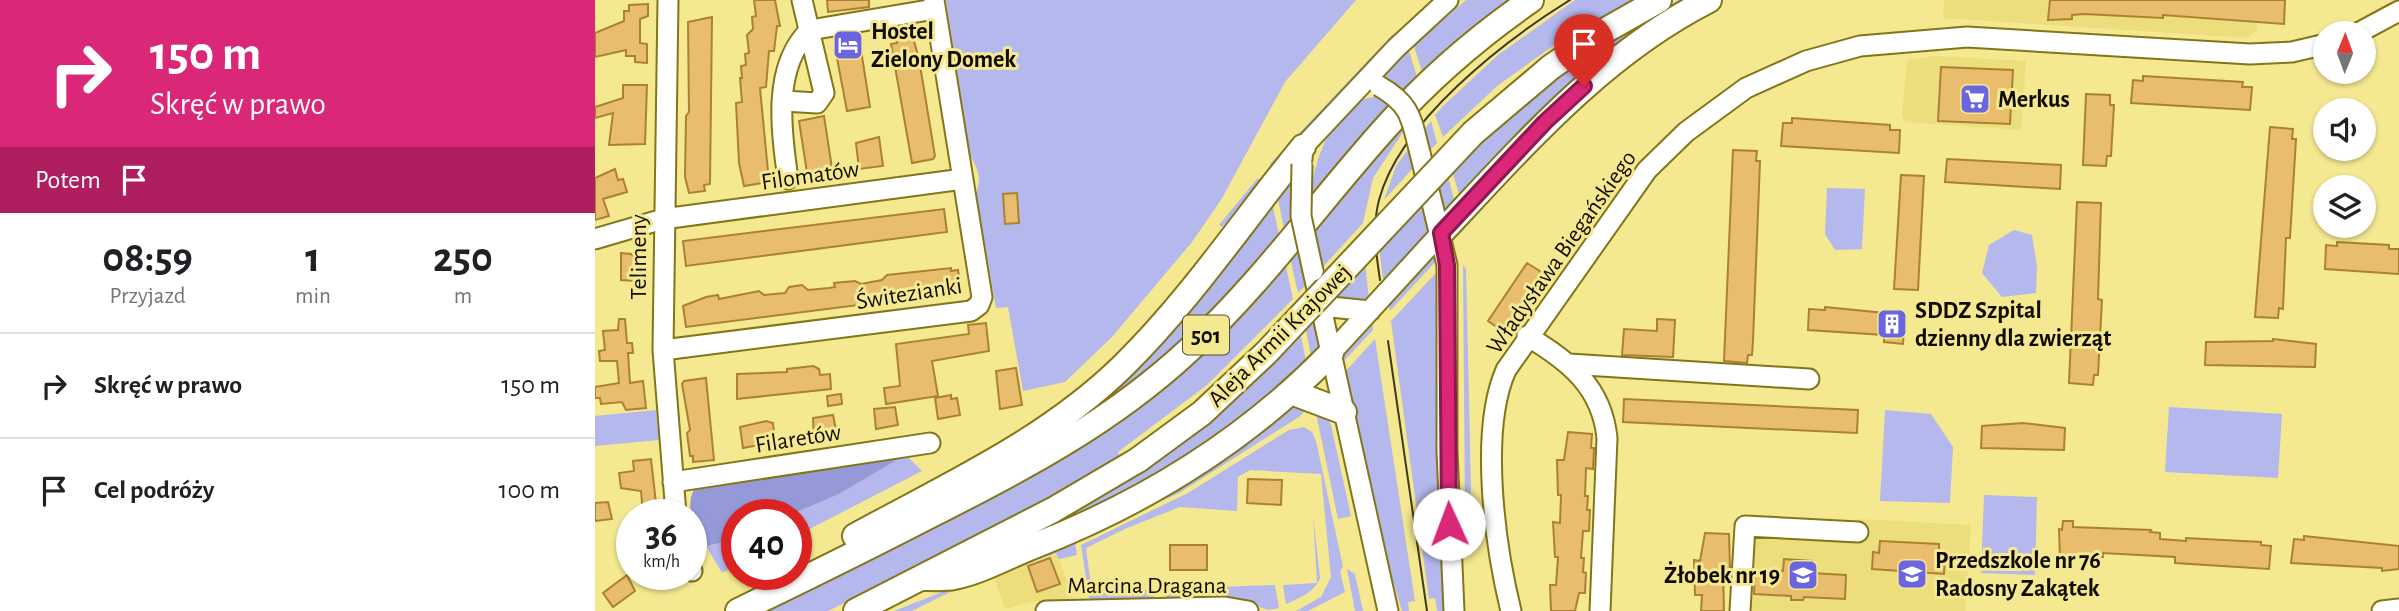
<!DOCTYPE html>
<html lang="pl">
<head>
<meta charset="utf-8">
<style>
	:root { --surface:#fff; --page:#f6f6f6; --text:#202124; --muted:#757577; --line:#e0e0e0 }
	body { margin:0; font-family:"Alegreya Sans",sans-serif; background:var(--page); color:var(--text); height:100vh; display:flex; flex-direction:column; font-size:26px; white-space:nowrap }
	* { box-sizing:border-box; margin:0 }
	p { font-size:23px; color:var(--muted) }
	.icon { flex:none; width:38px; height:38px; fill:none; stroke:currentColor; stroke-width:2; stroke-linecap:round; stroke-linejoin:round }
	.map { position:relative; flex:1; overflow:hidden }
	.drawer { display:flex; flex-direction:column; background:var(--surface); width:595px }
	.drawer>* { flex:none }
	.guide { background:#db2777; color:#fff; overflow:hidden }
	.needle { width:46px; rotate:1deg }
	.tools { position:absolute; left:1718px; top:21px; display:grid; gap:14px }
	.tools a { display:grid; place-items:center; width:63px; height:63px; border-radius:50%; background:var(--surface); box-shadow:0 2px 5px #0004; font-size:35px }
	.speed { position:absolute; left:21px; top:499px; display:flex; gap:14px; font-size:35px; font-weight:700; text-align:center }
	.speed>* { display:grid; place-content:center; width:91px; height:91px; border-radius:50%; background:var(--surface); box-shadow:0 2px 5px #0004; line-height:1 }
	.speed small { font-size:18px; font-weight:400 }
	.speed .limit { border:10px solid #d22; background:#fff; color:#111 }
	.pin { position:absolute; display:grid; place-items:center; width:60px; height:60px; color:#fff; margin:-72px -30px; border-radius:50% 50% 50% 0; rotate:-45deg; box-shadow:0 0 7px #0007 }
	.pin .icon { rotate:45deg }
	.me { position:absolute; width:77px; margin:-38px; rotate:358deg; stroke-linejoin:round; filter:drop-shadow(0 0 5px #0008) }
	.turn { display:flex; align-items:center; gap:24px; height:147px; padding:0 35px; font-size:32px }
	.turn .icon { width:91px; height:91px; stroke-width:2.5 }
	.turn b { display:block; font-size:49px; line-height:60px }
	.then { display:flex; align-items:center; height:66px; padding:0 35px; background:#0003; gap:14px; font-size:26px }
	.eta { display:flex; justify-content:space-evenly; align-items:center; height:119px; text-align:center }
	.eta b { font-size:42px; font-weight:700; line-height:49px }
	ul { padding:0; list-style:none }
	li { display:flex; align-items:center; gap:21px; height:105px; padding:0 35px; border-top:2px solid var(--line) }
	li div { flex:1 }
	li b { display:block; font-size:26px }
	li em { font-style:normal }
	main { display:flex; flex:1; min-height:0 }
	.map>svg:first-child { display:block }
	.built { fill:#ecde7d }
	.green { fill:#b4b8ec }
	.forest { fill:#9599d7 }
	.building { fill:#e8bd6e; stroke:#ab8231; stroke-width:2 }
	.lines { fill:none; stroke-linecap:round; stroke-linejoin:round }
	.minor-casing { stroke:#837618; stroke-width:23 }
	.major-casing { stroke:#837618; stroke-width:28 }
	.minor { stroke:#fff; stroke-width:19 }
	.major { stroke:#fff; stroke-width:24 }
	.tram { stroke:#403a1e; stroke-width:2 }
	.minor-bridge-casing { stroke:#837618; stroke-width:23; stroke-linecap:butt }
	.major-bridge-casing { stroke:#837618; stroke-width:28; stroke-linecap:butt }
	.minor-bridge { stroke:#fff; stroke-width:19 }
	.major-bridge { stroke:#fff; stroke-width:24 }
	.route-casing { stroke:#8e194d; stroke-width:18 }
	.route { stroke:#db2777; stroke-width:12 }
	.labels { text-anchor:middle; stroke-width:6; stroke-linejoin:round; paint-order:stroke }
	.shield { fill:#f4e890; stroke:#544e2b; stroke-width:2 }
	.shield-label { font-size:23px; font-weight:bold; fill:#100c00 }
	.poi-label { font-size:24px; font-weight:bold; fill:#100c00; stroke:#f4e890; text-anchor:start }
	.street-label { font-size:24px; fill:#100c00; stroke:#f4e890 }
</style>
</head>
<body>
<main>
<section class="drawer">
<div class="guide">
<div class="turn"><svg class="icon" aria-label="right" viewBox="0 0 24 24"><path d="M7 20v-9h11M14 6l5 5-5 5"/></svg><div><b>150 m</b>Skręć w prawo</div></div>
<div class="then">Potem<svg class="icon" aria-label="arrive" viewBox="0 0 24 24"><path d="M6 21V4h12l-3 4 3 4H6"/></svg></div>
</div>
<div class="eta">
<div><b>08:59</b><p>Przyjazd</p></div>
<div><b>1</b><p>min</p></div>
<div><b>250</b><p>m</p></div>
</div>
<ul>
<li><svg class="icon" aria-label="right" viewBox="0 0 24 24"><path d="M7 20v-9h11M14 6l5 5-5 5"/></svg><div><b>Skręć w prawo</b></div><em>150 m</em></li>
<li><svg class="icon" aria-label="arrive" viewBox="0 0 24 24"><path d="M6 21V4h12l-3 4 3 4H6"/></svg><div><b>Cel podróży</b></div><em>100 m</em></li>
</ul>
</section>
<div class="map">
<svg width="1804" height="611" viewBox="0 0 1804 611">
	<rect width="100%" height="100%" fill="#f4e890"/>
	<!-- built -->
	<path class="built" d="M1349,0H1663L1662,30L1652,38L1348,18Z
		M1338,56L1431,61L1426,130L1310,122L1307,116L1312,61Z
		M1263,519L1376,525L1370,611H1153L1158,540L1166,533L1262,537Z
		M462,553L478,598L434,602L410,609L399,577Z"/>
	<!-- green -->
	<path class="green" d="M351,0H761L690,82L626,200L597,242L517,337L470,382L428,391L413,307L401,308L381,194C387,177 383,170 375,155Z
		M871,0H919L828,75L819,46Z
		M980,0H1043L999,26L994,20L902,86L848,137L840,115L847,107L903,55Z
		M1083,0H1096L865,197L856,168L961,74Z
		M798,34L807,36L675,170V164Z
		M814,51L823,80L810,93L784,80Z
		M781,97L797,103L714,205C716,170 737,98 781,97Z
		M836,121L842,143L833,152L828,131Z
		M808,122L810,129L778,178L768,223L727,268L718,230Z
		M814,148L818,168L789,200L801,166Z
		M700,170L696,197L699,223L690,234L682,194Z
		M852,172L860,203L849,218L840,185Z
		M669,178L644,212L627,227L624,225L662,179Z
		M1232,188L1270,189L1267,249L1240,250L1230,234Z
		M676,198L685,239L606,327L499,414L445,442Z
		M827,199L833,226L830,238L788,279L784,246Z
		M1419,230L1437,235L1442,267L1441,293L1407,297L1387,273L1394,245Z
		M704,245L713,283L703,293L695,257Z
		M839,253L840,262L795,311L794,303Z
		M770,261L774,301C763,305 747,303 739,295Z
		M690,262L698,299L612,385L523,452L527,460L390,533L233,611H162L415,485Z
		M868,265L871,269L876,488L875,512L870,514Z
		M841,273L843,308L852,611H842L840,598L834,599L796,321Z
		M720,315L727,351L717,360L710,326Z
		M777,321L778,330L747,363L745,356Z
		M705,331L712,366L582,468L440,537L452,523Z
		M780,339L820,601L813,602L814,611H807L782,528L749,373Z
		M704,405L711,410L704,417L584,493L480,541L482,555L464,559L461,553L353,593L317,611H299L456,549Z
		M1574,407L1687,414L1683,478L1570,472Z
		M61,410L64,440L0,446V416Z
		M1290,410L1336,414L1358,447L1355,503L1285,501Z
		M721,413L730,415L736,425L756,516L743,519Z
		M709,427L717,432L721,441L748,567L745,571L750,592L713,611H701L726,597L736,577L726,474L655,470L643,477L642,511L585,507L532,528L491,548L497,593L560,589L559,599L501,601L494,598L486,545L593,493L694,430Z
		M304,455L314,458L327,471L201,536V514H191L244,494L304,458Z
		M1389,495L1442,497L1440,575L1386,573Z
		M718,515L725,578C719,593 704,598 691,604L688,585L722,583Z
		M142,539V566L127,573L111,546Z
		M752,569L760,574L768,611H760Z
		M680,585L684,608L673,610L654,603L572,599L567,589Z"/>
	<!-- forest -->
	<path class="forest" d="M304,455L305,458L244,494L199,513L142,514V539L111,546C101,532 89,507 99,490Z"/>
	<!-- building -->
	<path class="building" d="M159,0H180L185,26H182L179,51H174L171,87L165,88L174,182L149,186L144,163L141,103L147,102L145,78H147L146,66L151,65L150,54L154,53L152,35L158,29L157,17L161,16Z
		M232,0H274V7L233,12Z
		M1455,0H1690L1689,24L1568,15V18L1489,14L1477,15V19L1453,20Z
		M53,4V16L45,19V43L52,44V63L40,62V56H31V50L0,57V33L29,21V11H34V5Z
		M117,17L115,184L109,185L110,191L94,193L90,177L91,116L94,112L93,22Z
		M317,34L324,59L340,156L338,159L317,163L296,44L302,43L301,37Z
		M264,37L275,107L252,111L239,42Z
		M1346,67L1418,70L1415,124L1343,121Z
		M1548,76L1648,82L1647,87H1657L1655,110L1536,103L1538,80L1548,81Z
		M28,85H52L50,144L14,145L18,113L0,118V107L28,98Z
		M1491,94L1515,95V105H1519L1516,156H1512L1511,166L1488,165Z
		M229,116L238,175L213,179L204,121Z
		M1197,118L1295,125V130H1305L1304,153L1186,146L1188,123H1197Z
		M1675,127L1698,129L1697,139H1701L1695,238H1691L1688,309L1684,308L1683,318L1660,317Z
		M284,137L288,166L264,169L261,143Z
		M1138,150L1162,151L1161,161H1165L1158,341L1157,355H1153L1152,363L1129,361Z
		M1352,159L1466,165L1465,189L1350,182Z
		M20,169L23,180L28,179L32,192L8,199L14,216L0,220V178Z
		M1306,175L1329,176L1323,290L1299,289Z
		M422,193L424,223L410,224L408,194Z
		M1482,202L1506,203L1503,299L1507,300L1503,375H1499L1498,385L1474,383Z
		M349,209L352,232L91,266L88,241Z
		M1742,242L1794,245V249H1804V274L1730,269L1731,245L1742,246Z
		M26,253L36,254L44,261L41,281L26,280Z
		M932,263L951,275L912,334L893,321Z
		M356,268V271L363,270L366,292L91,327L88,306L111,297L123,295L124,299L164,291L169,295L190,293L194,287L207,285L213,290L234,288L240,287L239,283L260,281L266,284L287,280L292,275Z
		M1230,307L1310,315L1308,344L1289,342V335L1213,330L1214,309L1230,310Z
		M24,319H30L32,343H37L38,353H33L35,383L48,381L51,408L31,410L27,402L6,404L5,398H0V387L24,383L22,361H5L4,351L10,350L8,331L23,330Z
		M1062,319L1080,320L1078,357L1027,355L1029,329L1062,331Z
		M391,323L394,351L337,361L343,396L291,404L289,388L305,386L301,344L374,334L373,325Z
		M1678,339L1721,344L1720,367L1610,365L1611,342L1678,341Z
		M218,366L224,369L225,375L235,374L236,389L142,399V374L192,372V369Z
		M421,368L427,405L405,409L401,371Z
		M111,378L119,460L98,462V456H95L92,433L95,430L87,384L89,381Z
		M246,394L247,404L233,406L232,396Z
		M356,395V399L362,398L365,415L343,419L340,398Z
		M1029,399L1263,410L1262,433L1028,422Z
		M300,407L303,425L281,429L279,409Z
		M238,415L242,435L219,439L218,418Z
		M171,421L178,423L180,442L148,448L145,427Z
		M1428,423L1470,428L1469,450L1386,448L1387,426Z
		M973,432L997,434L996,448H999L998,469L991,468L990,496H993L992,510H995L994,531H988L986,558H989L988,572L991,573L990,593H984L980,611H956L955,585H961L963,557H960L958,522L965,523L966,495H963L962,460H969Z
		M56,459L62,512L48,514L46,491L26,488L24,473L39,471L38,461Z
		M653,479L687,480L686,505L652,503Z
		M13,502L17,519L0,521V503Z
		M1468,521H1478V527L1556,530L1555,532L1565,533V539L1591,541V538L1666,542V545L1676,546L1674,569L1580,563V557L1508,553V557L1477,555V561L1465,560L1464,529L1467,530Z
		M1110,533L1134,534L1135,569L1128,568L1129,611H1106L1107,595H1100L1099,560L1105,561Z
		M1709,536L1804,546V569L1787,571V568L1696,563L1699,539L1709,540Z
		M1285,541L1344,544V556H1350L1349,574L1277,569L1278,552L1284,553Z
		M575,545H612V570H575Z
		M455,558L465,584L442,592L433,566Z
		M1189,559L1217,561L1216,573L1251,575L1250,599L1209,597L1208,600H1196V596L1159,594L1160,570L1188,571Z
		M32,575L40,591L18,607L8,593Z"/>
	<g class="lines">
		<!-- minor casing -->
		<g class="minor-casing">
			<path id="minor" d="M73,0L68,350L81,514
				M1763,33L1804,11
				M189,101L222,103L229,93L207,0
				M825,153L852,265V451L859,611
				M707,159L708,147L801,48L853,0
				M193,179C186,132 177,66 215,30L340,9
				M0,239L68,219L368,179
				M718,271L793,611
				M726,306L775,311
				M932,336C974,361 1007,387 1012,438L1005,611
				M68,350L376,311L384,305L387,297L339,0
				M736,353L846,233
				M974,364L1214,379
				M78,482L335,443
				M96,570L97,571
				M451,611L630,607L653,611
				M916,611C900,546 884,431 911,370L1052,170L1091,132L1151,88L1211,61L1265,46L1372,37L1655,54L1697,52L1731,44
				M1145,611L1150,526L1263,532
				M1787,611L1804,609"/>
		</g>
		<!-- major casing -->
		<g class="major-casing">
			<path id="major" d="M1004,34L1064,0
				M846,233C928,146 1006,55 1114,0
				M696,392L749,412
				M260,536C353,485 453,440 529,365C596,299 649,219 708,147
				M327,578C337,578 349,579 359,577C384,572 410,558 434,548C548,504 650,442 736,353
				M143,611C207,580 270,549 332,517C426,470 517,422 594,350C668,282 726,199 793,125C835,78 884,36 936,0
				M261,611L458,510L543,460"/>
		</g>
		<!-- minor -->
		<use href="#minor" class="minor"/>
		<!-- major -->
		<use href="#major" class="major"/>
		<!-- tram -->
		<path class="tram" d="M785,280C781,253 777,227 784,200C805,121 909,41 975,0
			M793,341L832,611"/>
		<!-- minor-bridge casing -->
		<g class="minor-bridge-casing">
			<path id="minor-bridge" d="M784,86C817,105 816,119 825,153
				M707,164L706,216L718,271"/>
		</g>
		<!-- major-bridge casing -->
		<g class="major-bridge-casing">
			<path id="major-bridge" d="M543,460L607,413L671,353L878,133L956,67L1004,34"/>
		</g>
		<!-- minor-bridge -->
		<use href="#minor-bridge" class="minor-bridge"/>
		<!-- major-bridge -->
		<use href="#major-bridge" class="major-bridge"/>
	</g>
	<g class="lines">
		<!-- route casing -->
		<g class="route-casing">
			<path id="route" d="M854,524L852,265L846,233L950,122L989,86"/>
		</g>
		<!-- route -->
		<use href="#route" class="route"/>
	</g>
	<!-- icons -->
	<defs>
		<g id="hotel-square" transform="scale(1.575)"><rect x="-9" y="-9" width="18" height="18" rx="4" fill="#6b66e0" stroke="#f4e890"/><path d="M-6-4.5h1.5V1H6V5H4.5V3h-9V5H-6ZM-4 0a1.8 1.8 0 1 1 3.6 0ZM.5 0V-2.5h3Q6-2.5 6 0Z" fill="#fff"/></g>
		<g id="supermarket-square" transform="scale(1.575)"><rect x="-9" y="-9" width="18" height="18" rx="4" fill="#6b66e0" stroke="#f4e890"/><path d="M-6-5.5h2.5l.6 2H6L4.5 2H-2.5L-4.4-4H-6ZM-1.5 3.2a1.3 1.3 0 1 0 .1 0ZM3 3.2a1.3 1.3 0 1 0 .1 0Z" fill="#fff"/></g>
		<g id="building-square" transform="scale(1.575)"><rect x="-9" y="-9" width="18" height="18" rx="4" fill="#6b66e0" stroke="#f4e890"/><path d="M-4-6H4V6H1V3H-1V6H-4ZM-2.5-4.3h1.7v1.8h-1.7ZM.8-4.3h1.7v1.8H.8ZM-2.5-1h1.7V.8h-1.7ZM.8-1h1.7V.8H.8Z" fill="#fff"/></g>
		<g id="school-square" transform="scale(1.575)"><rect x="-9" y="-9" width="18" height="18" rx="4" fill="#6b66e0" stroke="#f4e890"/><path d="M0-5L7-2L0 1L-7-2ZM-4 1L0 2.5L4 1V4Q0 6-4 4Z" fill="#fff"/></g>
	</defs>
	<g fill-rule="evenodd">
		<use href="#hotel-square" x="253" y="45"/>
		<use href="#supermarket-square" x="1380" y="99"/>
		<use href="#building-square" x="1297" y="324"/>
		<use href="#school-square" x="1317" y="574"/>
		<use href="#school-square" x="1208" y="575"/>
	</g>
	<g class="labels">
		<!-- shield labels -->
		<rect class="shield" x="588" y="315.5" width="46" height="39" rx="5"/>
		<g class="shield-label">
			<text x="611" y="343">501</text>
		</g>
		<!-- poi labels -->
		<g class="poi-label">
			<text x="276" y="39">Hostel<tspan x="276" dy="28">Zielony Domek</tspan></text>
			<text x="1403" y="107">Merkus</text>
			<text x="1320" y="318">SDDZ Szpital<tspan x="1320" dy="28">dzienny dla zwierząt</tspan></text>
			<text x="1340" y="568">Przedszkole nr 76<tspan x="1340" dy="28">Radosny Zakątek</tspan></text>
			<text x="1185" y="583" text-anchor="end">Żłobek nr 19</text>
		</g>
		<!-- street labels -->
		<g class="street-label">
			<text transform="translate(215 175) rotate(-8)" y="8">Filomatów</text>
			<text transform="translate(966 252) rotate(-55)" y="8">Władysława Biegańskiego</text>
			<text transform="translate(43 257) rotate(-90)" y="8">Telimeny</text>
			<text transform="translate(314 293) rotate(-9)" y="8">Świtezianki</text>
			<text transform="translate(684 335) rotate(-45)" y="8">Aleja Armii Krajowej</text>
			<text transform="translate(203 438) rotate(-9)" y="8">Filaretów</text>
			<text x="552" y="593">Marcina Dragana</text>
		</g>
	</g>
</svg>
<div class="tools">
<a><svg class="needle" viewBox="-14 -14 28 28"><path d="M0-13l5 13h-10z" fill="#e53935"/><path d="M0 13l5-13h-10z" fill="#757577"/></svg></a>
<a><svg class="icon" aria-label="sound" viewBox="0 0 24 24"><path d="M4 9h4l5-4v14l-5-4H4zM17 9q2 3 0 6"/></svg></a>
<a><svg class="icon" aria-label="layers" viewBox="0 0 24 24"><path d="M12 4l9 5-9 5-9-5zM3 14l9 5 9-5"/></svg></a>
</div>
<div class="speed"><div>36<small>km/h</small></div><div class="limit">40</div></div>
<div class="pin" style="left:989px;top:86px;background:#d93025"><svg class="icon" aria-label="arrive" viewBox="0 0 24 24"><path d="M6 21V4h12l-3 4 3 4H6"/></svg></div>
<svg class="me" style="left:854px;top:524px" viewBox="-20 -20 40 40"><circle r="19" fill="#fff"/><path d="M0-13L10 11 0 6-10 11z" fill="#db2777"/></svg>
</div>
</main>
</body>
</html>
